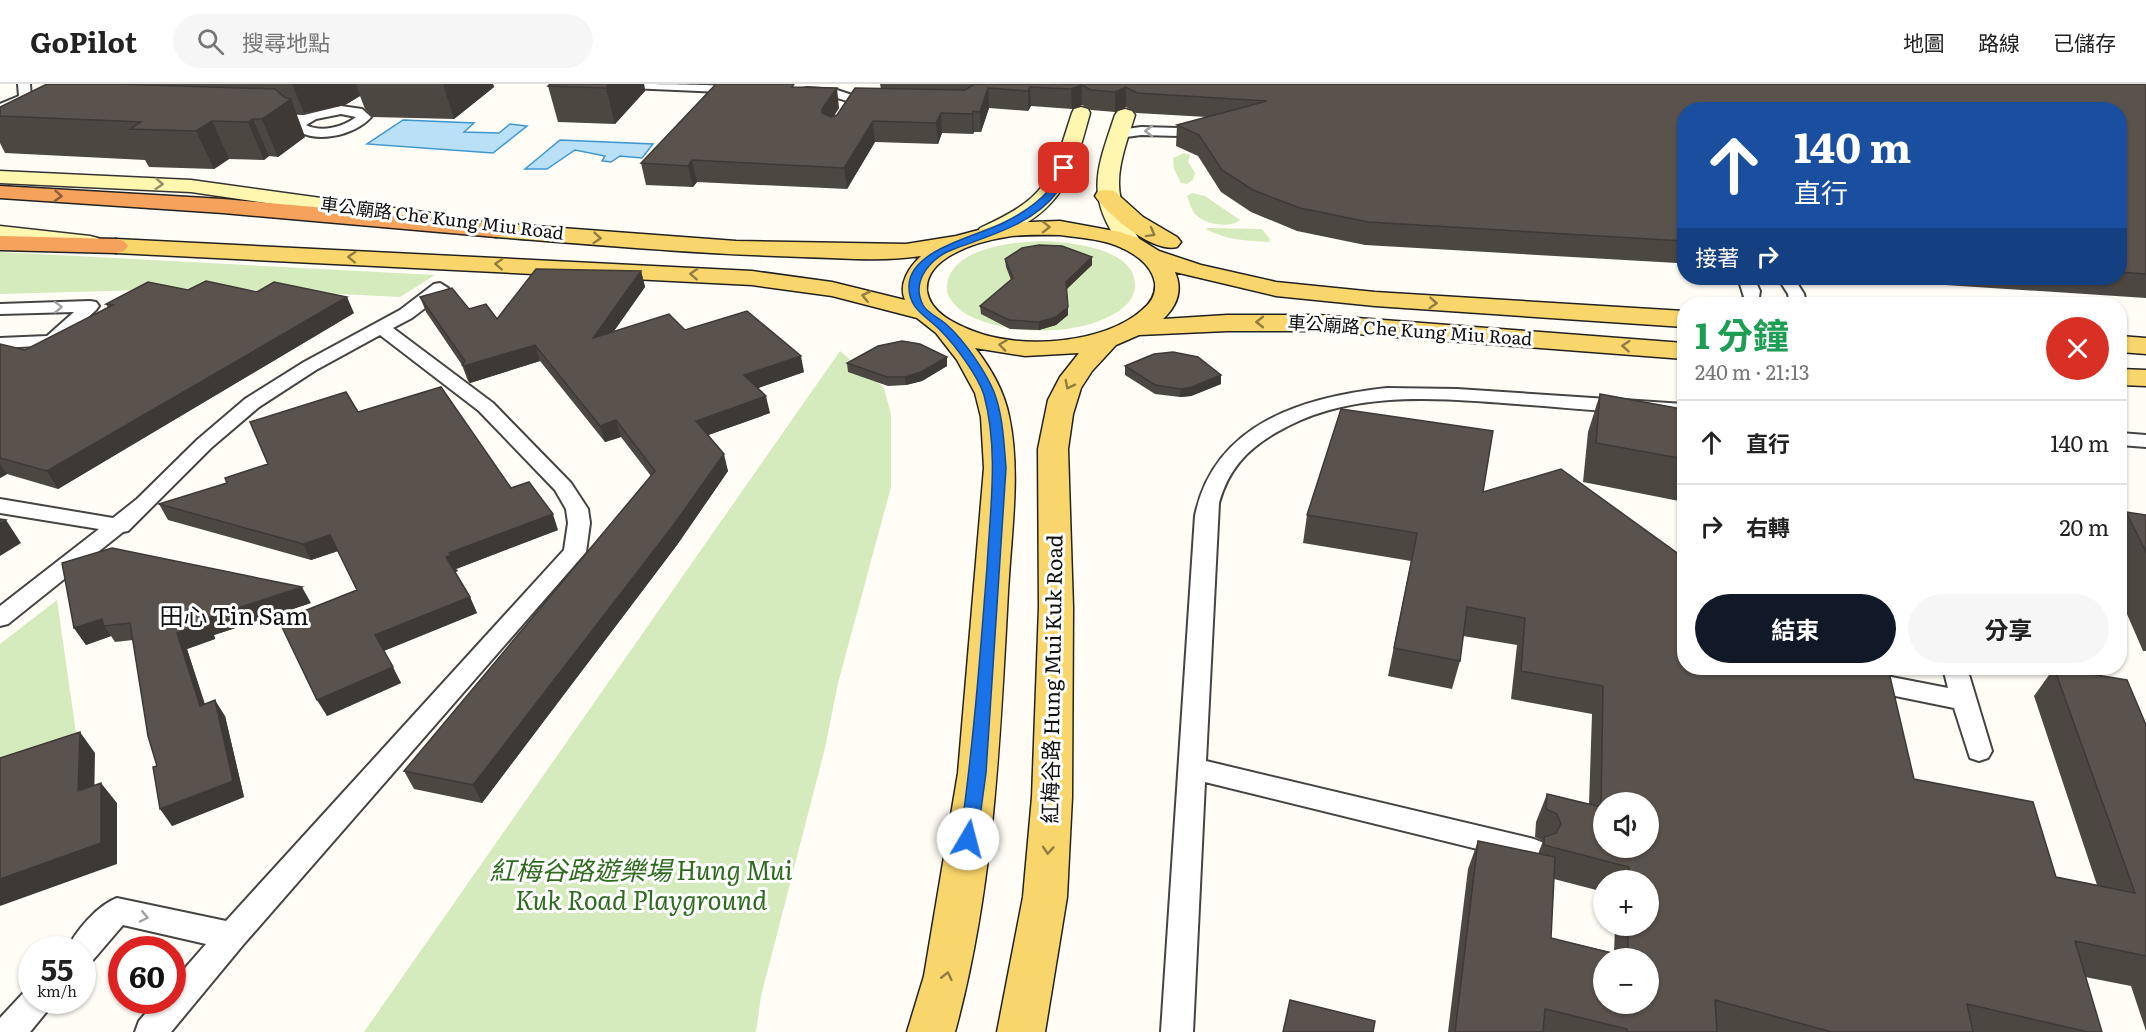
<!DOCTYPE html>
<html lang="zh-TW">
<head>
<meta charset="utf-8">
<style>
	:root { --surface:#fff; --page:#f6f6f6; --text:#222; --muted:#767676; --line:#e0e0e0; --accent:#111827 }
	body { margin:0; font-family:Literata,"Noto Sans TC",serif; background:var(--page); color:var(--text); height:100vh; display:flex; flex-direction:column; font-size:22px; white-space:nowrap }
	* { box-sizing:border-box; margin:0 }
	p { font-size:20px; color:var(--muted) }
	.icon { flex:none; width:33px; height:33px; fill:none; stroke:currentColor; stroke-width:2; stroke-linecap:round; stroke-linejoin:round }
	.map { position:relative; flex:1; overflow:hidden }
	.details { position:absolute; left:1677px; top:213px; width:450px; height:378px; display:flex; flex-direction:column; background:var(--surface); border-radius:24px; box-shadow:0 2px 4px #0004 }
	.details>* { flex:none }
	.hud { position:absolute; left:1677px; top:18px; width:450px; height:183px; border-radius:24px; box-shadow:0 2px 4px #0004; background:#1a4fa0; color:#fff; overflow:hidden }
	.tools { position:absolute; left:1593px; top:708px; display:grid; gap:12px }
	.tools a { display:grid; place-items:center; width:66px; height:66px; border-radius:50%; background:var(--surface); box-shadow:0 2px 4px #0004; font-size:30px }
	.speed { position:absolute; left:18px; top:852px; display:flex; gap:12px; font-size:30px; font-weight:700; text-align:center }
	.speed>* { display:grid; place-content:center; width:78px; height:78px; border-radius:50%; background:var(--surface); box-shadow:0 2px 4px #0004; line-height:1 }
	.speed small { font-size:15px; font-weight:400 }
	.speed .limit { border:9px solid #d22; background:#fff; color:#111 }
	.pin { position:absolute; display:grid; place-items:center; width:51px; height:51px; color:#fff; margin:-26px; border-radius:12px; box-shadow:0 3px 9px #0006 }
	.me { position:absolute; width:66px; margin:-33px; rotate:8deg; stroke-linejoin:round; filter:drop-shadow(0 0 4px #0008) }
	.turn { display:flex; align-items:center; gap:21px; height:126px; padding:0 18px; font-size:27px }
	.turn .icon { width:78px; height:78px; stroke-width:2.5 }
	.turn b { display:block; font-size:42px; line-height:51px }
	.then { display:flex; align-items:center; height:57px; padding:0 18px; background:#0003; gap:12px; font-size:22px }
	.round { display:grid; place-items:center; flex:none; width:63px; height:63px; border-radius:32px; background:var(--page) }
	.summary { display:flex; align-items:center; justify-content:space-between; height:102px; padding:0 18px }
	h1 { font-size:36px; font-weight:700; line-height:45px; color:#1e9e55 }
	.action { display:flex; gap:12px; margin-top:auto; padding:12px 18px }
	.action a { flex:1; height:69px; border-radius:36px; background:var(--accent); color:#fff; font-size:24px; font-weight:700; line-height:69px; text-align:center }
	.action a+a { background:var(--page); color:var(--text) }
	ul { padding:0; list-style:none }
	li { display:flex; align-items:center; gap:18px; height:84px; padding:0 18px; border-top:2px solid var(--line) }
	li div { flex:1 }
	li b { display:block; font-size:22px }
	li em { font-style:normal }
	header { display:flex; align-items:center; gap:36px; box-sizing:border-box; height:84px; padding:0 30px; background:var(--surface); border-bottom:2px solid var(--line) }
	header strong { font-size:28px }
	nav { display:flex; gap:33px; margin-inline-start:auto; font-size:21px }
	.search { width:420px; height:54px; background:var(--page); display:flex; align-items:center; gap:15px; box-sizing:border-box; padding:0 21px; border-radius:33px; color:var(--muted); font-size:22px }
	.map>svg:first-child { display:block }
	.green { fill:#d5ebbd }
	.water { fill:#b9e0f7; stroke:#3f96cf; stroke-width:1.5 }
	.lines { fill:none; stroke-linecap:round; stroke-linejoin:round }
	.service-casing { stroke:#444; stroke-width:4 }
	.secondary-casing { stroke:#333; stroke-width:3 }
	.primary-casing { stroke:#222; stroke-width:3 }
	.motorway-casing { stroke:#222; stroke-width:3 }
	.service { fill:#fff; fill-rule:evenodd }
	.secondary { fill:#fff6b0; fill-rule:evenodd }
	.primary { fill:#f9d66b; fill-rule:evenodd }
	.motorway { fill:#f5a25d; fill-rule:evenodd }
	.wall { fill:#4d4742; fill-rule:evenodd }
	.shaded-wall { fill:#3f3936 }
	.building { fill:#5a524d; stroke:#3f3936; stroke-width:1.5; fill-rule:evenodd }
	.oneway { stroke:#a0a0a0 }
	.oneway2 { stroke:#948f68 }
	.oneway3 { stroke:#8e613b }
	.oneway4 { stroke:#917d42 }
	.route { fill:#1a73e8; stroke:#114b97; stroke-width:1.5 }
	.labels { text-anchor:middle; stroke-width:6; stroke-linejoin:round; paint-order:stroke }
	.far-street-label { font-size:18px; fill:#111; stroke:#fff }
	.street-label { font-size:21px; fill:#111; stroke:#fff }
	.quarter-label { font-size:24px; fill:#111; stroke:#fff }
	.near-park-label { font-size:26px; font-style:italic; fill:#2f6b1f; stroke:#fff }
</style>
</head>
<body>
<header>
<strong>GoPilot</strong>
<div class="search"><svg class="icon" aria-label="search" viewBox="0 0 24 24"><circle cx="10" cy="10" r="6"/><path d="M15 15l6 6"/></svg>搜尋地點</div>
<nav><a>地圖</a><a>路線</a><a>已儲存</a></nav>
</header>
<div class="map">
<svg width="2146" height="948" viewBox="0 0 2146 948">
	<rect width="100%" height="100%" fill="#fffdf5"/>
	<!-- green -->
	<path class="green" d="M1184,69L1190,71L1188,78L1195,89L1193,96L1187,100L1181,99L1174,85L1173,74Z
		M1192,109L1205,112L1240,136C1230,145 1203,140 1195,130C1191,125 1189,117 1187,112Z
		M1208,144L1262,145L1270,155L1269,158C1247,157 1226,156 1206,145Z
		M1043,157C1069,158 1133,164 1135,199C1136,207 1132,215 1127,220C1092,254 1007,253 966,230C957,224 945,213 947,201C951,164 1013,158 1043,157Z
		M0,168L435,191L400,213L216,204L0,210Z
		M840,267L884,304L891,330V403L838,599L825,664L761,912L756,948H364Z
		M57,516L79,670L0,698V560Z"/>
	<!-- water -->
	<path class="water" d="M403,36L474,39L464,48L499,49L510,40L527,42L493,69L367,60Z
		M560,56L653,60L642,74L620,72L611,78L602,77L605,72L575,66L547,85H525Z"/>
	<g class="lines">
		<!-- service casing -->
		<g class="service-casing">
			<path id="service" d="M18,0H30L31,14L0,29V20L19,12Z
				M624,0C644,0 740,0 750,5L744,9L630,4Z
				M807,4L837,6L855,12L877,13L883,17C870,29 847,15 832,13C822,12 812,13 803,11L801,8L803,5Z
				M341,22L362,25L371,33C355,52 310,62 292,42L294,39L268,38L261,34L268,30L304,31ZM341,30L356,33C343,43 322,49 306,41L316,35Z
				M1141,43L1179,44L1186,48L1179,52L1141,51L1119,54L1112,50L1119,46Z
				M1738,194H1754L1760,207L1758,219L1735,220L1744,213Z
				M1778,194H1794L1804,210L1806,220H1790L1788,210Z
				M440,199L448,204L446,208L412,234L393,244L493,319L571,399L588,425L590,439L586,468L243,861L171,948H135L139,937L157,916H172V899L206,860L123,841L93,876L82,879V866H67C75,847 98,821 117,814L226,837L564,466L568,439L566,425L555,406L479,327L380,251L316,286L259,323L211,364L128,447L123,448L8,540L0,542V522L99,445L0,429V415L113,434L137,415L197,356L245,315L304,278L400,226L434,200Z
				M90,217L96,218L99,222L96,226L58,261L0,264V254L47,252L74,228L0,230V220Z
				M1387,304L1457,305L1684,320V332C1633,330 1582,325 1530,321C1445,315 1354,303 1277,348C1247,365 1228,386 1219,419L1206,677L1534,755L1544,759L1548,767L1544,775L1534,779L1205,698L1193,948H1161L1195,432C1214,339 1304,313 1387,304Z
				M2120,349L2146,351V363L2120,361Z
				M1943,584H1967L1992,667L1988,674L1979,677L1970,674L1954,624L1871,607L1862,604L1858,598L1862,592L1871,589L1948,604Z
				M32,903V916H53L48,926L30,948H0V934L26,906Z"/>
		</g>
		<!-- secondary casing -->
		<g class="secondary-casing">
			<path id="secondary" d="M1081,23L1088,25L1090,29C1076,80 1067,120 1015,145C1003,151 993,157 980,154L977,149L980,144C1048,113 1050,98 1072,29L1074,25Z
				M1125,25L1132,27L1135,31C1118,85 1107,109 1142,159L1138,164L1130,166L1122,164C1085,111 1096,88 1115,31L1118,27Z
				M0,87L191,96L445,131L453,133L456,138L453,143L445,145L191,108L0,99Z
				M0,142L90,152L98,154L102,159L98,164L90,166L0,156Z"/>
		</g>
		<!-- primary casing -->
		<g class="primary-casing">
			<path id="primary" d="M1106,106L1114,107L1143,133L1177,153L1181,158L1177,163C1153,169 1109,132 1095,112L1098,107Z
				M1060,137L1120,148L1138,154L1159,167L1201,181L1276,198L1375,208L1684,227V243L1375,222L1276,212L1175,188C1183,206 1177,222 1163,235L1227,231H1318L1684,259V275L1318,247H1227L1139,251L1116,261L1092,287L1081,304L1073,330L1068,365L1073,523L1072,713L1067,813L1045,948H997L1023,813L1032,713L1039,523L1038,365L1048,316L1060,293L1079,269L1025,272L975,264C990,283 1004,307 1009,332C1021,388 1011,451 1008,508C1000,655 994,805 955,948H907L924,892L958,689L984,384L981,333L975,309L957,276L936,249L917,234L832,212L752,201L116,169L108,167L104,162L108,157L116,155L752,187L832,198L905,216C898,200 909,183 921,172C882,178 841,174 802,173C700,170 598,161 496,153L488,151L485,146L488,141L496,139L736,157L906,160L956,152L1005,139ZM1060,151C1080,154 1104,155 1122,164C1137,171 1152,182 1155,199C1156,211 1151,219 1142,226C1104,260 1020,266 973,247C956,240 930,229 927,207C924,173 979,157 1006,153C1023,150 1042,151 1060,151Z
				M2120,252L2146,254V270L2120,268Z
				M2120,285L2146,286V302L2120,301Z"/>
		</g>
		<!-- motorway casing -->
		<g class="motorway-casing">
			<path id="motorway" d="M0,102L223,115L496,139L504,141L507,146L504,151L496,153L223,129L0,114Z
				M0,152L116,155L124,157L128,162L124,167L116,169L0,166Z"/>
		</g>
		<!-- service -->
		<use href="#service" class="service"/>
		<!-- secondary -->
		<use href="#secondary" class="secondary"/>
		<!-- primary -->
		<use href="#primary" class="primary"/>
		<!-- motorway -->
		<use href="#motorway" class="motorway"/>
	</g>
	<!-- wall -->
	<path class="wall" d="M47,0H493L494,3L454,35L373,33L365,25L360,12L345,21L304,29H296L305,53L278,73L269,72L264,76L229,75L214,85L149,83L145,76L5,69L0,59V23Z
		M550,0H644L645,7L615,40L558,38L548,2Z
		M880,0H2146V214L1837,194H2120V26H1684V183H1678L1677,179L1365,161L1297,147L1251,128L1221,108L1198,72L1176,62L1177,41L1207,33L1136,29L1126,23L1115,28L1091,26L1082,21L1072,25L1031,22L1028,27L989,24L981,48H974L973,50L942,49L938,60L875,58L847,105L697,98L693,103L646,101L641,79L799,3L839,24L834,32L837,31L881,5Z
		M1092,173V181L1066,205L1068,231L1056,241L1039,246L1010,245L981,230L980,222L1011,196L1006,183L1005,175Z
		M641,187L645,203L613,248L685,246L804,288L758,304L770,329L708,351L728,387L677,461L482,719L414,705L404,687L651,392L621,353L605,358L540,277L470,299L468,297L462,281L426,228L420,213L469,225L497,235Z
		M188,206L354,229L58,405L7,390L0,394V260L25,266L108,224L106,220Z
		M947,273V282L922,297L906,301L888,302L848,288L847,279Z
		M1125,282L1221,300L1191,312L1180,313L1155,310L1125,291Z
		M1600,310L1679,325L1682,316L1684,317V418L1583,398L1588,348Z
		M358,328L511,404L558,446L456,485L458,487L455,488L470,513L477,529L384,567L401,599L327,632L357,506L338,467L311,476L168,436L159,420L227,399L268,380Z
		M1483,408L1914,695L2056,793L2097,801L2034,612L2054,584L2146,641V947L2131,902L2085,893L2102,948H1448L1468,785L1478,757L1538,770L1543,757L1535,753L1536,738L1547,710L1589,720L1592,630L1511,615L1517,561L1463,552L1460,577L1452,605L1388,592L1411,477L1303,459L1307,431ZM1554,795L1604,808V796H1648V842H1615L1614,869L1551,854Z
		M2126,428L2146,431V567H2143L2120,514V438Z
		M311,519L214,551L215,555L187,565L205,620L225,632L244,713L172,742L157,682L133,556L115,558L111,552L86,561L74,544Z"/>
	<!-- shaded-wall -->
	<path class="shaded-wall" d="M292,0H356L360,12L345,21L304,29Z
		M443,0H493L494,3L454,35Z
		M609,0H644L645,7L615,40L606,4Z
		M1082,1V21L1072,25L1071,5Z
		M1030,3L1031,22L1028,27V7Z
		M1126,3V23L1115,28V8Z
		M837,4L839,24L824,46L822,25Z
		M988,4L989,24L981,48L980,28Z
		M291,15L305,53L278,73L262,35Z
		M973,27L974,48L973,50L972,30Z
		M941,29L942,49L938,60L936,39Z
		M253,35L269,72L264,76L248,38Z
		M212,37L229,75L214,85L196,47Z
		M873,37L875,58L847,105L844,84Z
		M692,76L697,98L693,103L688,82Z
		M1092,173V181L1066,206V198Z
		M641,187L645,203L598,270L593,254Z
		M347,213L354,229L58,405L47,387Z
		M1068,223V231L1056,241L1039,246V238Z
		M535,261L540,277L470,299L464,282Z
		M801,272L804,288L747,308L744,291Z
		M947,273V282L922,297L906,301L905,293Z
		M1221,291V300L1191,312L1180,313L1181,305Z
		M766,312L770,329L700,354L696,337Z
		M616,336L621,353L605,358L600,342Z
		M724,370L728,387L677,461L482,719L473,701Z
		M0,380L7,390L0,394Z
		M553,430L558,446L456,485L458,487L453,489L446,473L449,469Z
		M6,436L21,459L0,472V440Z
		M330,451L338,467L311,476L303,460Z
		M302,503L311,519L214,551L215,555L187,565L210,638L200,622L177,549L204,535Z
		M470,513L477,529L383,567L375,551Z
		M102,535L104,542L111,552L86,561L74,544Z
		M393,583L401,599L327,632L317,616Z
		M215,616L225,632L244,713L172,742L160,725Z
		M80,648L95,669L94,727L78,707Z
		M101,699L117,719V780L0,822V795Z"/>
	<!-- building -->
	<path class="building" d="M47,0H117L275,5L284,13L291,15L262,35H253L248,38L212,37L196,47L130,45L141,38L0,32V23Z
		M550,0H609L606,4L548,2Z
		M716,0H794L792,3L837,4L822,25V29L831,33L837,31L855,4L965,6L973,1L972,0H2146V190L2120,188V26H1684V157L1368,138L1300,124L1253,106L1222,86L1199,51L1177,41L1267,17L1137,9L1126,3L1115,8L1091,6L1082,1L1071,5L1030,3L1028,7L988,4L980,28L973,27L972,30L941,29L936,39L873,37L844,84L692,76L688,82L641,79Z
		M1039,161L1062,162L1092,173L1066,198L1068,223L1056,233L1039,238L1009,236L980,222L1013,194L1005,175L1022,164Z
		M536,185L641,187L593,254L669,230L685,246L747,227L801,272L744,291L766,312L696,337L724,370L672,443L473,701L404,687L655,387L616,336L600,342L535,261L464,282L462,281L465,277L420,213L452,204L469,225L486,220L497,235Z
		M206,197L257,208L274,198L347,213L47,387L0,374V260L25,266L113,221L106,220L148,198L188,206Z
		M902,257L920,260L947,273L921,288L905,293H887L847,279L878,262Z
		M1173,268L1198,273L1221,291L1192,303L1181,305L1155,301L1125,282L1154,270Z
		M441,303L511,404L529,398L553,430L449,469L451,471L446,473L470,513L375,551L393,583L317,616L279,537L357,506L330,451L303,460L159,420L227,399L225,394L268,380L250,338L346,308L358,328Z
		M1600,310L1682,325V316L1684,317V375L1596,359Z
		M1341,325L1493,347L1483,408L1561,385L1684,474V584H1888L1914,695L2033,718L2056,793L2135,809L2054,584L2127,596L2146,641V872L2075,857L2102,948H2088L1967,920L1973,948H1832L1715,916L1717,948H1627V945L1545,925L1543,948H1455L1478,757L1555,773L1551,854L1628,873V842H1648V796H1629V783L1544,761V753L1556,749L1561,740L1557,730L1546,725L1547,710L1601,723L1603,602L1521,587L1525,534L1467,523L1460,577L1394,564L1417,449L1307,431ZM1604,718H1648V764H1604ZM1604,874H1648V920H1604Z
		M2126,428L2146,431V468Z
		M0,435L6,436L0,440Z
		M112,464L302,503L204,535L205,539L177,549L200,622L215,616L233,697L160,725L153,683L157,682L148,652L130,539L104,542L102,535L74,544L62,479Z
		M80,648L78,707L101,699V759L0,795V674Z
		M1290,916L1375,937L1373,948H1283Z"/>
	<!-- one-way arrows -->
	<defs><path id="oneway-chevron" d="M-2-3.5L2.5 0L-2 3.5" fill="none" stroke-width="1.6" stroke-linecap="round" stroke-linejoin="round" transform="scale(1.5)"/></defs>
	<g class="oneway">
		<use href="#oneway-chevron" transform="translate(1149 47) rotate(180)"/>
		<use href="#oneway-chevron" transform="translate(58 223) rotate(-2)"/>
		<use href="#oneway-chevron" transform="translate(144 833) rotate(12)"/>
	</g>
	<use class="oneway2" href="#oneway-chevron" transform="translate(159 100) rotate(4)"/>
	<use class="oneway3" href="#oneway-chevron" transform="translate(58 112) rotate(4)"/>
	<g class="oneway4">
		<use href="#oneway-chevron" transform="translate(1046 143) rotate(1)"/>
		<use href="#oneway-chevron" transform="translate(1151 149) rotate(29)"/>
		<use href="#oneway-chevron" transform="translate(597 154) rotate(5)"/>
		<use href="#oneway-chevron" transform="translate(352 173) rotate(-177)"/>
		<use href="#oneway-chevron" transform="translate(499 180) rotate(-177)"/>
		<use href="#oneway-chevron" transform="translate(694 190) rotate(-177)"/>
		<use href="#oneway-chevron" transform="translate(866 212) rotate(-167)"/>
		<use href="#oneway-chevron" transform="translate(1433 219) rotate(4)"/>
		<use href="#oneway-chevron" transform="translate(1260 238) rotate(180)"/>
		<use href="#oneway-chevron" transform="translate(1003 261) rotate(-172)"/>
		<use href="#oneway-chevron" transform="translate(1626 262) rotate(-176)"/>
		<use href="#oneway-chevron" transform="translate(1069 301) rotate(117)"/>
		<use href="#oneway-chevron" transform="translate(1048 766) rotate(94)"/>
		<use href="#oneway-chevron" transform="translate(947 892) rotate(-77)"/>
	</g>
	<!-- route -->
	<path class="route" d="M1064,81L1068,84C1065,92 1062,101 1057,108C1034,140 988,152 954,165C932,173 910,196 923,221C928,230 940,234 947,241C964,256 986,288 994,308C1003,331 1004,360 1006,384L986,689L977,755L974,760L968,762L962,760L960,755C973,665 980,574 987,483C990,426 999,367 984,311C978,292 955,261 941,247C927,232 908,226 909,201C911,165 978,152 1003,139C1019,131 1036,121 1048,107C1054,100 1055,86 1064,81Z"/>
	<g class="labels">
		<!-- far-street labels -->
		<g class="far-street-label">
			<text transform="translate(442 135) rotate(7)" y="6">車公廟路 Che Kung Miu Road</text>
			<text transform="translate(1410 247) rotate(4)" y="6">車公廟路 Che Kung Miu Road</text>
		</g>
		<!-- street labels -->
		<g class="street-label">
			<text transform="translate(1053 595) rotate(-89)" y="7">紅梅谷路 Hung Mui Kuk Road</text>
		</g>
		<!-- quarter labels -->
		<g class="quarter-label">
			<text x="234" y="541">田心 Tin Sam</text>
		</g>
		<!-- near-park labels -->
		<g class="near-park-label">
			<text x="641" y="796">紅梅谷路遊樂場 Hung Mui<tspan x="641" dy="30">Kuk Road Playground</tspan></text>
		</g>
	</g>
</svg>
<div class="tools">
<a><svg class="icon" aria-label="sound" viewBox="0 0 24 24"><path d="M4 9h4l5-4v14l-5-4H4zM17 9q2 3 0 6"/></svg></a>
<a>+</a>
<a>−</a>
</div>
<div class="speed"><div>55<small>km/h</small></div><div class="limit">60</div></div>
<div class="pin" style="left:1064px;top:84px;background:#d93025"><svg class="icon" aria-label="arrive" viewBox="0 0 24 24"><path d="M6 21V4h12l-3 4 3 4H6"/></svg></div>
<svg class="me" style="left:968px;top:755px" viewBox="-20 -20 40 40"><circle r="19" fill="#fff"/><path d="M0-13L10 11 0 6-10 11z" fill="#1a73e8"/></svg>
<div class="hud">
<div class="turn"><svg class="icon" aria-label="ahead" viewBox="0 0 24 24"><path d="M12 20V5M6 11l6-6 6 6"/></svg><div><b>140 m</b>直行</div></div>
<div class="then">接著<svg class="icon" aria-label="right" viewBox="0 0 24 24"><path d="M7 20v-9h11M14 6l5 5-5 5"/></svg></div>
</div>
<section class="details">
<div class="summary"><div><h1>1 分鐘</h1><p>240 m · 21:13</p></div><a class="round" style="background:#d93025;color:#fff"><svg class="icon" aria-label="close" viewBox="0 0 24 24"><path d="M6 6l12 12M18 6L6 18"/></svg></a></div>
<ul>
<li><svg class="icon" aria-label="ahead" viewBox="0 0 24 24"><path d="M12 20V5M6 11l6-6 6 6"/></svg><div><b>直行</b></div><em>140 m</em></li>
<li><svg class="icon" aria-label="right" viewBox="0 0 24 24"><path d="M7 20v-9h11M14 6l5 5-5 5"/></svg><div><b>右轉</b></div><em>20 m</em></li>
</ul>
<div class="action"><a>結束</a><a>分享</a></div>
</section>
</div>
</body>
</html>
